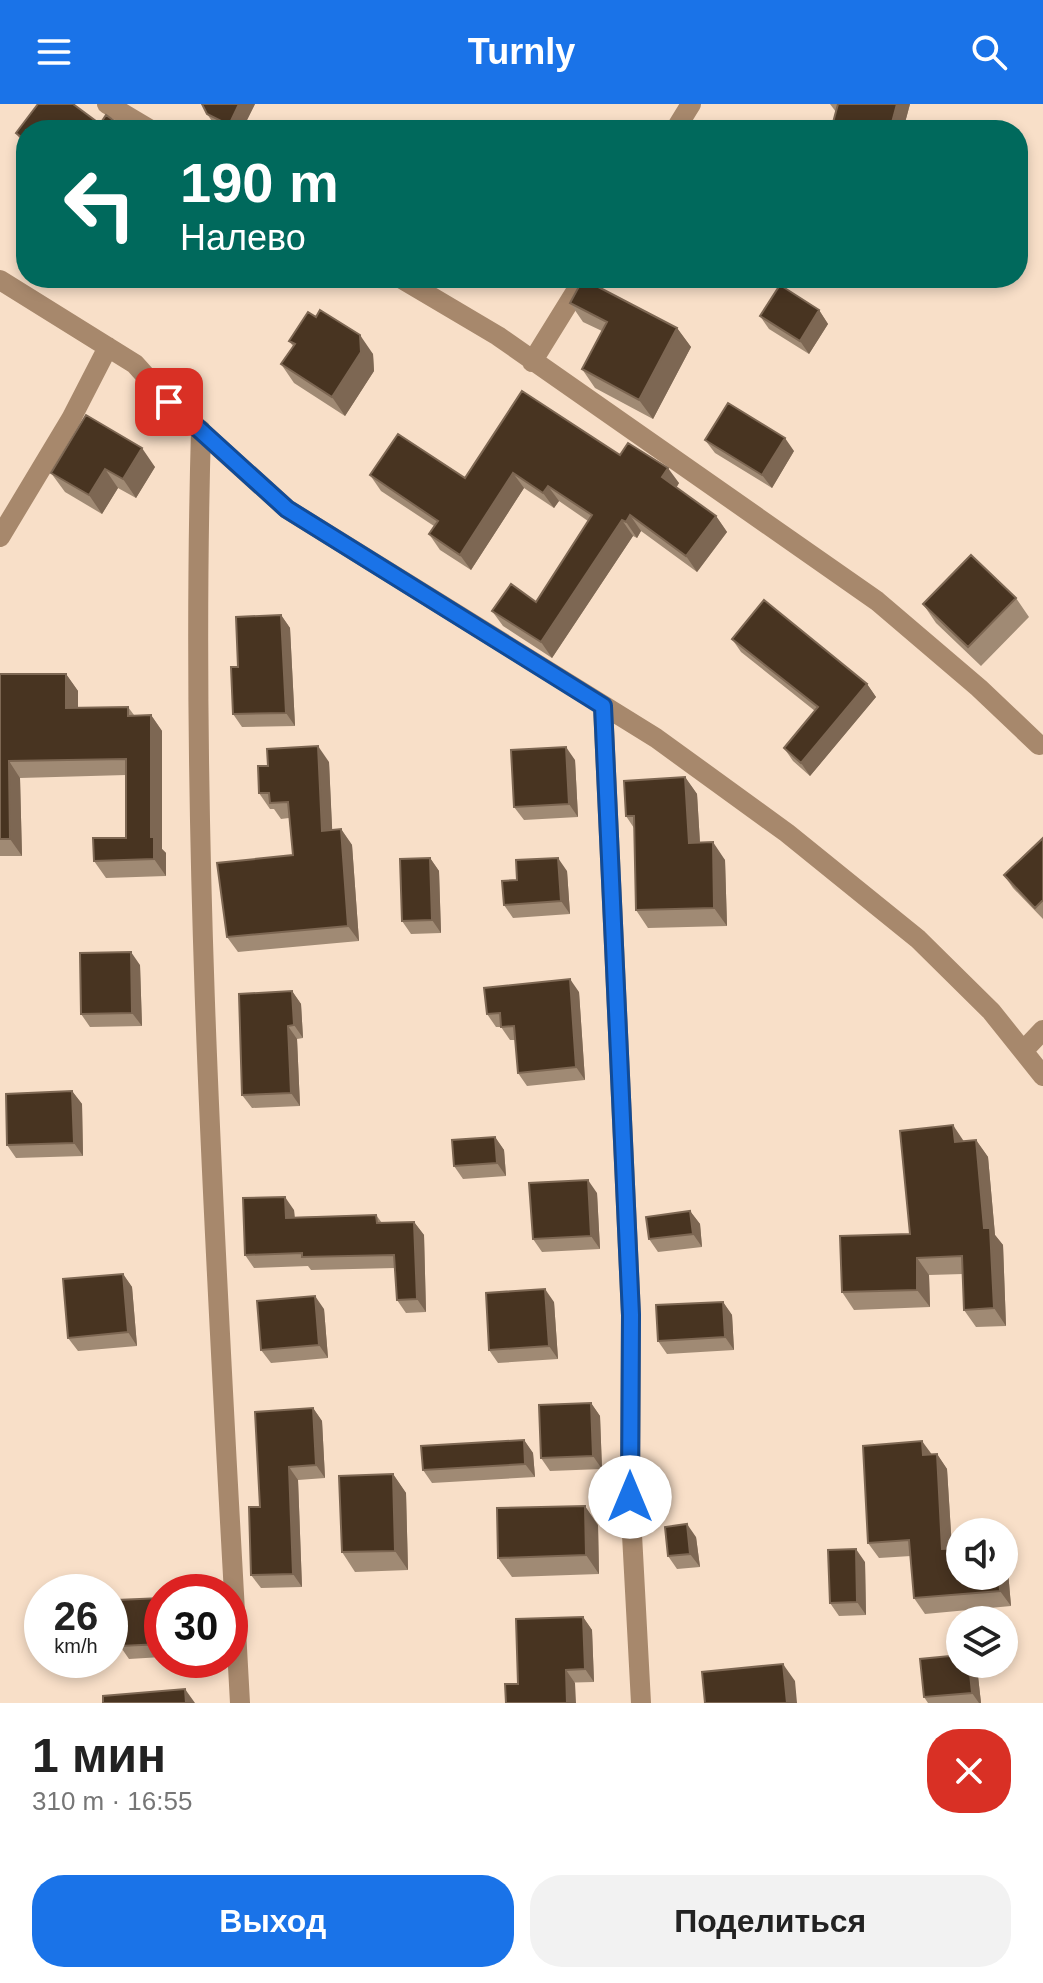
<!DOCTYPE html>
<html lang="ru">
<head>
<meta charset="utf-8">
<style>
	:root { --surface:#fff; --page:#f2f2f2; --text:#222; --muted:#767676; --accent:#1a73e8 }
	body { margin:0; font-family:Arial,sans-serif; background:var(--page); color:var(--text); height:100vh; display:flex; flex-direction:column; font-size:30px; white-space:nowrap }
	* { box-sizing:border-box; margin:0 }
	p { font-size:26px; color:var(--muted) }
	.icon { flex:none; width:44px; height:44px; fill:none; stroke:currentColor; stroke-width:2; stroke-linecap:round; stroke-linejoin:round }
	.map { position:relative; height:1599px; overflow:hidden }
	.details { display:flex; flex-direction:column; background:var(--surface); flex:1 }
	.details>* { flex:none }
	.top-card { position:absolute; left:16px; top:16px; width:1012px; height:168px; border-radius:32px; box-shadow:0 4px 12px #0003; background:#00695c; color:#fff; overflow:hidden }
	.fabs { position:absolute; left:946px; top:1414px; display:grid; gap:16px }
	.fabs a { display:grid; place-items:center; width:72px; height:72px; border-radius:50%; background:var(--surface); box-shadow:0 4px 12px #0003; font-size:40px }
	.speed { position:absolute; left:24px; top:1470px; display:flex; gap:16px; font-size:40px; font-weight:700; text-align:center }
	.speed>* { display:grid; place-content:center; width:104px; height:104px; border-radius:50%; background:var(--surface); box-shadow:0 4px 12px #0003; line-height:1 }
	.speed small { font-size:20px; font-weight:400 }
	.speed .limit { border:12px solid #d22; background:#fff; color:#111 }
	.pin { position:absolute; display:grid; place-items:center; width:68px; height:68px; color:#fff; margin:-34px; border-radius:16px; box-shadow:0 4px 12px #0006 }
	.me { position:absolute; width:88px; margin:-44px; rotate:0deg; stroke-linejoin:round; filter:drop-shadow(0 0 6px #0008) }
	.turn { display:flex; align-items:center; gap:28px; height:168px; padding:0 32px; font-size:36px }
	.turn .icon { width:104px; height:104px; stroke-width:2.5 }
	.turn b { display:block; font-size:56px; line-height:68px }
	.round { display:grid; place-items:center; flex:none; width:84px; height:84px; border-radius:32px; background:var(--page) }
	.overview { display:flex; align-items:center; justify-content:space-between; height:136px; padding:0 32px }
	h1 { font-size:48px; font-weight:700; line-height:60px }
	.primary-button { display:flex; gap:16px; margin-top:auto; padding:16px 32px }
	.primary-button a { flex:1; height:92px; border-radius:32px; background:var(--accent); color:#fff; font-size:32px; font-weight:700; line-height:92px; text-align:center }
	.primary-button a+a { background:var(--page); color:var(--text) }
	header { display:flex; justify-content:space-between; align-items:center; height:104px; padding:0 32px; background:var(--accent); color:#fff; font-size:36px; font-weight:700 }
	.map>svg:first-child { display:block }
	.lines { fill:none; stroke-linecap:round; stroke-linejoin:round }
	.street { stroke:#a7886c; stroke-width:20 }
	.wall { fill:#a08a74 }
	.shaded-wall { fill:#7d6753 }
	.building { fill:#483421; stroke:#7d6753; stroke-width:2 }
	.route-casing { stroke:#114b97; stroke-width:20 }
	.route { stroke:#1a73e8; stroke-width:14 }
</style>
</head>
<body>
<header><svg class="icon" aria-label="menu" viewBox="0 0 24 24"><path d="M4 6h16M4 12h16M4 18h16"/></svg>Turnly<svg class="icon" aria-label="search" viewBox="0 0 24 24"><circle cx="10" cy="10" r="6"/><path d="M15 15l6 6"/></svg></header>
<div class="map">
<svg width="1043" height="1599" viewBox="0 0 1043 1599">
	<rect width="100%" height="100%" fill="#f8dfc8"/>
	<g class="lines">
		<!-- street -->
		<path class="street" d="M107,0L151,26
			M675,26L691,0
			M400,174L498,232L877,497L979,584L1039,641
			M0,176L135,260L169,298L287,405L656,634L787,729L918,835L991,907L1043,972
			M532,258L584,174
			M201,326C189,750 217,1175 240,1599
			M0,433L71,315L108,243
			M603,602L631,1211L630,1393L641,1599
			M1024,946L1043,926"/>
	</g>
	<!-- wall -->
	<path class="wall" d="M38,0H73L100,20L106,11L125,26H26V44L16,29Z
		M255,0L242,26H222L216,23L207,10Z
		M830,0H910L903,26H831L836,8Z
		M570,199L677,224L691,243L653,315L595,284L582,265L602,227L583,218Z
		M819,206L828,220L809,250L769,225L760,212Z
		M316,213L373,250L374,267L345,312L294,279L281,260L293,242L289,237Z
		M86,311L155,363L136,394L118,384L102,410L65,388L51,369Z
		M705,336L794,347L772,384L715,349Z
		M620,351L679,379L676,384L716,412L727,428L697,468L641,427L637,434L633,432L552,554L503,522L492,507L536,498L588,417L559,397L554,404L524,384L471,466L440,446L429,430L434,422L381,387L370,371L465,374Z
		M1016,494L1029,513L981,562L936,519L923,500Z
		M281,511L290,524L295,622L242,623L233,610Z
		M732,535L867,580L876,593L810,672L793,657L784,644L815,607L741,548Z
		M0,570H66L78,587V604L128,603L134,611H151L162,627V745L166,749V772L106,774L94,757L126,734V671L20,674L22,752H0Z
		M575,656L578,713L524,716L514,703Z
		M329,658L332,726L341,725L352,741L359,837L238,848L227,833L293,751L289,714L281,715L274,705H270L259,689Z
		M685,673L697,690L700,739L725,756L727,822L648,824L636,806L634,724L626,712Z
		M1043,734V815L1013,784L1004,771Z
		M430,754L439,767L441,829L411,830L402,817Z
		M567,767L570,810L513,814L504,801L517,776Z
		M140,861L142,922L90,923L81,910Z
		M292,887L301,900L303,934L297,935L300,1002L252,1004L242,991Z
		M579,888L585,976L527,982L518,969L515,936H510L501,923H496L487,910Z
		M72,987L82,1000L83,1052L16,1054L7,1041Z
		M495,1033L504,1046L506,1072L463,1075L454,1062Z
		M976,1036L988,1053L995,1131L1003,1141L1006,1222L976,1223L964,1206L963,1170L929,1171L930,1203L854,1206L842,1188L910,1130Z
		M597,1089L600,1145L542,1148L533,1135Z
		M294,1106L295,1113L376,1111L382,1119L414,1118L424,1131L426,1208L406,1209L397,1196L395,1164L311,1166L308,1162L254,1164L245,1151Z
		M690,1107L700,1120L702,1143L658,1148L649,1135Z
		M123,1170L132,1183L137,1242L78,1247L68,1234Z
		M554,1198L558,1255L498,1259L489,1246Z
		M723,1198L732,1211L734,1246L667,1250L658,1237Z
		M324,1205L328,1254L271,1259L261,1246Z
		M591,1299L600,1312L602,1365L550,1367L541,1354Z
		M313,1304L322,1317L325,1374L298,1376L302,1483L261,1484L251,1471L260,1403Z
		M524,1336L533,1349L535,1373L432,1379L423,1366Z
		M937,1350L947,1365L952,1444L1004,1472V1451L1007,1456L1011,1502L925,1510L914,1494L911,1452L879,1454L868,1439L932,1351Z
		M393,1370L406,1389L408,1466L355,1468L342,1448Z
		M598,1421L599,1470L512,1473L498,1454Z
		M696,1433L700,1463L677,1465L668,1452Z
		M865,1458L866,1511L839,1512L830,1499Z
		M162,1494V1553L129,1555L120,1542Z
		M583,1513L592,1526L594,1578L518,1580Z
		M960,1560H975L977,1563L981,1599H928L924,1593Z"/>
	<!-- shaded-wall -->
	<path class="shaded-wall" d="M239,0H255L242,26H233L229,21Z
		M897,0H910L903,26H890Z
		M819,206L828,220L809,250L800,237Z
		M677,224L691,243L653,315L639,296Z
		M360,231L373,250L374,267L345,312L332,293Z
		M785,334L794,347L772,384L762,371Z
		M142,344L155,363L136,394L123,375Z
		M668,364L679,379L673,389L662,373Z
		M105,365L118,384L102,410L89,391Z
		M513,369L524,384L471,466L460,451Z
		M548,382L559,397L554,404L543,389Z
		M630,411L641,427L637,434L626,418Z
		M716,412L727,428L697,468L686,452Z
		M622,416L633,432L552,554L541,538Z
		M281,511L290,524L295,622L286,609Z
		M66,570L78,587V621L66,604Z
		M867,580L876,593L810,672L801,659Z
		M151,611L162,627V745L166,749V772L154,755L151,733Z
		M318,642L329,658L333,743L322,727Z
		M566,643L575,656L578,713L569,700Z
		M9,657L20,674L22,752L10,735Z
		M685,673L697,690L701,756L689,739Z
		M341,725L352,741L359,837L348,822Z
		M713,738L725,756L727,822L714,804Z
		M430,754L439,767L441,829L432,816Z
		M558,754L567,767L570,810L561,797Z
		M131,848L140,861L142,922L132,909Z
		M570,875L579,888L585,976L576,963Z
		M292,887L301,900L303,934L294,921Z
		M288,922L297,935L300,1002L291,989Z
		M72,987L82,1000L83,1052L74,1039Z
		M953,1021L965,1039L955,1038Z
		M495,1033L504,1046L506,1072L497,1059Z
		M976,1036L988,1053L995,1131L1003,1141L1006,1222L994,1204L984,1124Z
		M588,1076L597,1089L600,1145L591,1132Z
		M285,1093L294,1106L295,1127L286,1114Z
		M690,1107L700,1120L702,1143L693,1130Z
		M414,1118L424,1131L426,1208L417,1195Z
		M917,1154L929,1171L930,1203L917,1186Z
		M123,1170L132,1183L137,1242L128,1228Z
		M545,1185L554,1198L558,1255L549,1242Z
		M315,1192L324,1205L328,1254L319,1241Z
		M723,1198L732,1211L734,1246L725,1233Z
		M591,1299L600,1312L602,1365L593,1352Z
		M313,1304L322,1317L325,1374L316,1361Z
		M524,1336L533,1349L535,1373L525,1360Z
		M922,1337L933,1352L923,1351Z
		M937,1350L947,1365L953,1461L942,1445Z
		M289,1363L298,1376L302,1483L293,1470Z
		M393,1370L406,1389L408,1466L395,1447Z
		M585,1402L598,1421L599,1470L586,1451Z
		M687,1420L696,1433L700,1463L690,1450Z
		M856,1445L865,1458L866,1511L857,1498Z
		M1004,1451L1007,1456L1011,1502L1000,1487L999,1472H1004Z
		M583,1513L592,1526L594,1578L585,1565Z
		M783,1560L795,1577L797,1599H787Z
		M969,1560H975L977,1563L981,1599H979L972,1589Z
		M566,1566L575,1579L576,1599H567Z
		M185,1585L195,1599H186Z"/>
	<!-- building -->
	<path class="building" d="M38,0H73L100,20L106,11L124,24L122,26H26V37L16,29Z
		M202,0H239L229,21L207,10Z
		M838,0H897L890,26H876L856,21L855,26H831Z
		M583,175L677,224L639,296L582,265L607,218L570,199Z
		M780,181L819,206L800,237L760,212Z
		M320,206L360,231L361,248L332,293L281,260L295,240L289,237L308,208L316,213Z
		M522,287L620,351L628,339L668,364L662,373L716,412L686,452L630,411L626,418L622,416L541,538L492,507L511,480L536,498L592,411L548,382L543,389L513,369L460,451L429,430L438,417L370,371L398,330L465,374Z
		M728,299L785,334L762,371L705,336Z
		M86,311L142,344L123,375L105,365L89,391L51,369Z
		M971,451L1016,494L968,543L923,500Z
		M764,496L867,580L801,659L784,644L818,603L732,535Z
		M281,511L286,609L233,610L231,563H238L236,513Z
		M0,570H66V604L128,603V612L151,611V733H154V755L94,757L93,734H126V655L9,657L10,735H0Z
		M318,642L322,727L341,725L348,822L227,833L217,759L293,751L288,698L270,699L269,689H259L258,662H268L267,645Z
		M566,643L569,700L514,703L511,646Z
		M685,673L689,739L713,738L714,804L636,806L634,712H626L624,677Z
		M1043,734V796L1035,804L1004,771Z
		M430,754L432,816L402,817L400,755Z
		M558,754L561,797L504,801L502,777L517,776L516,756Z
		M131,848L132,909L81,910L80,849Z
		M570,875L576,963L518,969L514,922L501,923L500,909L487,910L484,884Z
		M292,887L294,921L288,922L291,989L242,991L239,890Z
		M72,987L74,1039L7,1041L6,990Z
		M953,1021L955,1038L976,1036L984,1124H990L994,1204L964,1206L962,1152L917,1154V1186L842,1188L840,1132L910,1130L900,1027Z
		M495,1033L497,1059L454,1062L452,1036Z
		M588,1076L591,1132L533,1135L529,1079Z
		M285,1093L286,1114L376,1111L377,1119L414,1118L417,1195L397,1196L394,1151L302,1153V1149L245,1151L243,1094Z
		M690,1107L693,1130L649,1135L646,1113Z
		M123,1170L128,1228L68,1234L63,1175Z
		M545,1185L549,1242L489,1246L486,1189Z
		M315,1192L319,1241L261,1246L257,1197Z
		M723,1198L725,1233L658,1237L656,1201Z
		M591,1299L593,1352L541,1354L539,1301Z
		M313,1304L316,1361L289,1363L293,1470L251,1471L249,1403H260L255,1308Z
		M524,1336L525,1360L423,1366L421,1342Z
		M922,1337L923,1351L937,1350L942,1445L960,1444V1472H999L1000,1487L914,1494L909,1436L868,1439L863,1342Z
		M393,1370L395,1447L342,1448L339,1372Z
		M585,1402L586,1451L498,1454L497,1404Z
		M687,1420L690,1450L668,1452L665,1423Z
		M856,1445L857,1498L830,1499L828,1446Z
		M162,1494V1540L120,1542L117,1496Z
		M583,1513L585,1565L566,1566L567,1599H506L505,1580H518L516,1515Z
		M960,1551V1560H969L972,1589L924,1593L920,1555Z
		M783,1560L787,1599H705L702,1568Z
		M185,1585L186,1599H103V1592Z"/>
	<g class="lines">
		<!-- route casing -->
		<g class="route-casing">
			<path id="route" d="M169,298L287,405L603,602L631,1211L630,1393"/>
		</g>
		<!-- route -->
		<use href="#route" class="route"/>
	</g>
</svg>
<div class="fabs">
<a><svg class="icon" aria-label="sound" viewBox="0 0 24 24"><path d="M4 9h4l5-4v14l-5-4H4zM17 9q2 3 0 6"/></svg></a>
<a><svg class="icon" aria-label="layers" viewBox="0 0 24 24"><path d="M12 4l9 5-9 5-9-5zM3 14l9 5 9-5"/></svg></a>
</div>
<div class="speed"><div>26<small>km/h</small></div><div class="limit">30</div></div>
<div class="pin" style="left:169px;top:298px;background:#d93025"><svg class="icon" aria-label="arrive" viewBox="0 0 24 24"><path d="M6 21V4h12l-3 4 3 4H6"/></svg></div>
<svg class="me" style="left:630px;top:1393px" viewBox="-20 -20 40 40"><circle r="19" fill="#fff"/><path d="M0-13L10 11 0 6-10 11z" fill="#1a73e8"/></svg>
<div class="top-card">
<div class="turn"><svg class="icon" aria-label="left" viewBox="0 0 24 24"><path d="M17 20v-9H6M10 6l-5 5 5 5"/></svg><div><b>190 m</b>Налево</div></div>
</div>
</div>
<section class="details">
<div class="overview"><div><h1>1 мин</h1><p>310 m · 16:55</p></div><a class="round" style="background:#d93025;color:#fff"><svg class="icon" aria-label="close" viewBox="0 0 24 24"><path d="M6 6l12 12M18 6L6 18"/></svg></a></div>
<div class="primary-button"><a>Выход</a><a>Поделиться</a></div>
</section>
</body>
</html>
